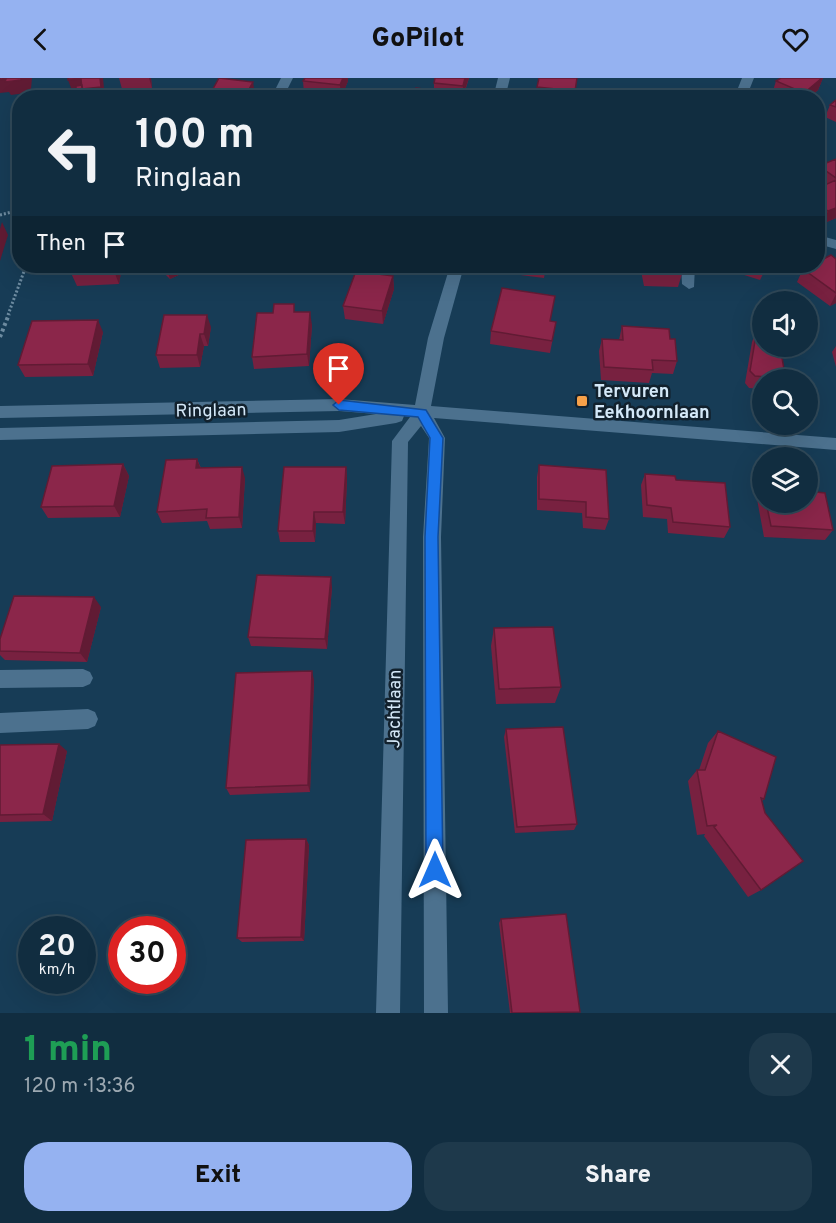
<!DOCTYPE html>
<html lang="en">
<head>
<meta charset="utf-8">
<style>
	:root { --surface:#112d40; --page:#1e394b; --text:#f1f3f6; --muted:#9ca8b1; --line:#304959; --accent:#95b2f1 }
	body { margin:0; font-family:Overpass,sans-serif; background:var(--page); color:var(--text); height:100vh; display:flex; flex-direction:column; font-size:22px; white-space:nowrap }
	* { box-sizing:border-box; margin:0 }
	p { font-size:20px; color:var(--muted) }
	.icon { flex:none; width:33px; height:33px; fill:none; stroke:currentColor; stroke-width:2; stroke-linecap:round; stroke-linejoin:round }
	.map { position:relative; height:935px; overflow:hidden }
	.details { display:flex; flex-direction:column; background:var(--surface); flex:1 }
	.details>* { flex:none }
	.hud { position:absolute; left:12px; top:12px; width:813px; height:183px; border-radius:24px; box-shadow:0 6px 24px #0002,0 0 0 2px var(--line); background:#112d40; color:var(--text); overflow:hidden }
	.fabs { position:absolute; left:752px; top:213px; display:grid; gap:12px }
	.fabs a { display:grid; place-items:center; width:66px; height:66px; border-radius:50%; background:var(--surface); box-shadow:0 6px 24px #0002,0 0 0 2px var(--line); font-size:30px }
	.speed { position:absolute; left:18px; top:838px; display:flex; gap:12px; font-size:30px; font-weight:700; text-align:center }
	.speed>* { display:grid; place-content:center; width:78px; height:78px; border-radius:50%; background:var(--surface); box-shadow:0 6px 24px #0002,0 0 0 2px var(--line); line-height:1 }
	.speed small { font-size:15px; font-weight:400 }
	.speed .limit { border:9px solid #d22; background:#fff; color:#111 }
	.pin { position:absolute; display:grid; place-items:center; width:51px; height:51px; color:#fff; margin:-62px -26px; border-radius:50% 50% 50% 0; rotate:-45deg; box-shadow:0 0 6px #0007 }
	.pin .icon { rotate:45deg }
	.me { position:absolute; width:66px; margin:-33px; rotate:0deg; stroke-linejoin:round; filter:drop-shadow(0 0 4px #0008) }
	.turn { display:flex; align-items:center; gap:21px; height:126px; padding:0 24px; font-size:27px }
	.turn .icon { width:78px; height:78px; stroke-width:2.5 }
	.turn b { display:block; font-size:42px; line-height:51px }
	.then { display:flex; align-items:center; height:57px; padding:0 24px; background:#0003; gap:12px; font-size:22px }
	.round { display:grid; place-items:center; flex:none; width:63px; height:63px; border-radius:24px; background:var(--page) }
	.head { display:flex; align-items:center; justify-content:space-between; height:102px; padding:0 24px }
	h1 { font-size:36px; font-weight:800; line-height:45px; color:#1e9e55 }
	.cta { display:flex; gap:12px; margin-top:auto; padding:12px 24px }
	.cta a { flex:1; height:69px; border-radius:24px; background:var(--accent); color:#111; font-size:24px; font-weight:800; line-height:69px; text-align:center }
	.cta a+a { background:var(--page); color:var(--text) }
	header { display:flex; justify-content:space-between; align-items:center; height:78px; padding:0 24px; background:var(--accent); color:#111; font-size:27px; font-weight:800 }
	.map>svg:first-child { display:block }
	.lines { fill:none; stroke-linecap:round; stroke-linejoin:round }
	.path-far1 { stroke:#6d8ba0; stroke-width:3; stroke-dasharray:2 2; stroke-linecap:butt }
	.path { stroke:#6d8ba0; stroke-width:4; stroke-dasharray:3 3; stroke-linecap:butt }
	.minor { fill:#4c718e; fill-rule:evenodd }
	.wall { fill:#782140 }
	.shaded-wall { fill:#611b34 }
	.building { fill:#8b264a; stroke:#611b34; stroke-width:1.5 }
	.route { fill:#1a73e8; stroke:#114b97; stroke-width:1.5 }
	.poi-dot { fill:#f7a149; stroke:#12212d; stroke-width:2 }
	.labels { text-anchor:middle; stroke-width:5; stroke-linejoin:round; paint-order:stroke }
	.poi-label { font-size:18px; font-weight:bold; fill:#d4e8f8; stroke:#12212d; text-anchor:start }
	.street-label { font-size:18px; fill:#d4e8f8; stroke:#12212d }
</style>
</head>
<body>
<header><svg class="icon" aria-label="back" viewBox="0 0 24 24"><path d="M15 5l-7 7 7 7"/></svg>GoPilot<svg class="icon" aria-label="heart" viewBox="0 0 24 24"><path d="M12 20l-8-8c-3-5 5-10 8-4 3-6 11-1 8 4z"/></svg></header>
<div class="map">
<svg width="836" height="935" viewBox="0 0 836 935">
	<rect width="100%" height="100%" fill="#173c56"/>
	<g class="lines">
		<!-- path-far1 -->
		<path class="path-far1" d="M0,137L20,132
			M8,237L26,188"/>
		<!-- path -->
		<path class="path" d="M0,259L9,236"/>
		<!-- minor -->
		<path class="minor" d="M281,0H293L283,20H271Z
			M498,0H510L505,20H493Z
			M742,0H754L746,20H734Z
			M818,157L836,162V171L818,166Z
			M450,188H464L444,260L431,328L836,360V372L434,340L445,360L441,459L448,935H424L423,459L429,360L421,348L408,364L400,935H376L392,363L410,339L404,338L402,343L396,345L339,354L0,362V350L339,342L376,336L339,333L0,340V328L339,321L415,327L428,260Z
			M681,188H695L694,209L689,211L682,206Z
			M83,591L90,594L93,600L90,606L83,609L0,610V592Z
			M88,631L95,634L98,641L95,648L88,651L0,655V635Z"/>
	</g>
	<!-- wall -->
	<path class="wall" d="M119,0H151L152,10L122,11Z
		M305,0H348V3L341,20H337L304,16L303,3Z
		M435,0H469L463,20L445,19L412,20L434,12V5Z
		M577,0L574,20H536L537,9Z
		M823,0L818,12L809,20H780L772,16L776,3Z
		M173,12L175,20H166V17Z
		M836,22V44L825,39L830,27Z
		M836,81V140L822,146L818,142V110L823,107L818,104V91L819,88Z
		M836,181V225L830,228L797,204L803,191Z
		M122,188L119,206L77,208L71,195Z
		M157,188H198L170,201Z
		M369,188H402L400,193Z
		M497,188H546L544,200L496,194Z
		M640,188H680L682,196L678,209L644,208Z
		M726,188H767L760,202L725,191Z
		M393,198L394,211L383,246L345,241L343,228Z
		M296,234L312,247L309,288L254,291L252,279Z
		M550,243L556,244L550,275L490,266L491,253Z
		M622,248L670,261L677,283L673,296L652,295L649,305L601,302L599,273L602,261L619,262Z
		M211,249L208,268H204L200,289L160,290L156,277Z
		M757,251L783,302H762V311L749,310L745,305L752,264Z
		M103,254L93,298L25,299L18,287Z
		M836,268V289L832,274Z
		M197,381L201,390L245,400L242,450L210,451L207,443L162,445L157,434Z
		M123,386L129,398L120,439L48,440L41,429Z
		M539,387L609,441L605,452L583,450L582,435L537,432V399Z
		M346,389L347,401L345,446L316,445L315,464H280L278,453Z
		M645,396L676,402L730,449L724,460L668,455L667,441L643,439L641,407Z
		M762,413V424H807L833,452L825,462L764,459L757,421Z
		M332,509L327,571L251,568L248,559Z
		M101,529L87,584L5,582L0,577V561Z
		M494,550L561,609L555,625L496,626L491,568Z
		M314,602L310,714L230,717L226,710Z
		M506,651L577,746L574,752L515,755L504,659Z
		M718,653L764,721L762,723L761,812L748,819L704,758L705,756L697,757L688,703L697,692H699L708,665Z
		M0,667L67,673L52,743L0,744Z
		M306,761L309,767L304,863L242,864L237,860Z
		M501,841L580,934L510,935L499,845Z"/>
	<!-- shaded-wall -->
	<path class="shaded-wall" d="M21,0H32L31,11L26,12V15L11,17L9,14L0,15V2Z
		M103,0L105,20H77L76,16L83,14L73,15L68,2Z
		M149,0H151L152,10Z
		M343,0H348V3L341,20L340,7Z
		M465,0H469L462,20L463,8Z
		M823,0L818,12L809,20H802L804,15Z
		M253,4L255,16L253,20H244Z
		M836,130V140L822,146L828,133Z
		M2,144L8,157L0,183V151Z
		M115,188H122L119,206L114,193Z
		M166,188H198L170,201Z
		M393,198L394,211L383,246L382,233Z
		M836,216V225L830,228Z
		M310,234L312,247L309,288L307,276Z
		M207,237L211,249L208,268L204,256Z
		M98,242L103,254L93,298L88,286Z
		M200,256L204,268L200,289L197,277Z
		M197,381L201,392L196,390Z
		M123,386L129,398L120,439L114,428Z
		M242,389L245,400L242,450L239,439Z
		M346,389L347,401L345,446L343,434Z
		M314,434L316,445L315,464L313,453Z
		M331,499L332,509L327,571L325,561Z
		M94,519L101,529L87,584L80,575Z
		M312,593L314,602L310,714L308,707Z
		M59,666L67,673L52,743L43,736Z
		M306,761L309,767L304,863L301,859Z"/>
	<!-- building -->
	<path class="building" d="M0,0H21V2L5,4L6,1L0,2Z
		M68,0H100L101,9L82,11L81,1L68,2Z
		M219,0L253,4L244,20H208Z
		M305,0H343L340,7L303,3Z
		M435,0H465L463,8L434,5Z
		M539,0H577L575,13L537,9Z
		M781,0H822L804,15L776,3Z
		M82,7L83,15L76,16V8Z
		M416,10L445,14L444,19L448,20H412Z
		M166,12H173V17H166Z
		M836,22V29L830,27Z
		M836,81V100L819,88Z
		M836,102V130L828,133L818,125V110Z
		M831,177L836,181V215L803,191L810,188H818V184Z
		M73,188H115L114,193L71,195Z
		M646,188H680L682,196H647Z
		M356,193L393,198L382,233L343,228Z
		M502,210L555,218L550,243L556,244L552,263L491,253Z
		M274,226H294V234H310L307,276L252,279L257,235H273Z
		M164,237H207L204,256H200L197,277H156Z
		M98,242L88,286L18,287L32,243Z
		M622,248L669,251L670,261H675L677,283L652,282L653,292L604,289L602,261L623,262Z
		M757,251H762V268H780L785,297L781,300L755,298L750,293Z
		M197,381L196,390L242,389L239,439L206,440L207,431L157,434L166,382Z
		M123,386L114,428L41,429L52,388Z
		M539,387L606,392L609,441L586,439V424L539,421Z
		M284,389H346L343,434H314L313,453H278Z
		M645,396L675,398L676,402L725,405L730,449L673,444L671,430L647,427Z
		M807,413L825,415L833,452L771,448L766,424H807Z
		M257,497L331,499L325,561L248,559Z
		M14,518L94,519L80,575L0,573V561Z
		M553,549L561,609L499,611L494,550Z
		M312,593L308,707L226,710L236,595Z
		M563,649L577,746L517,749L506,651Z
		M718,653L776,679L764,721L761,720L765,735L803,783L761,812L714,749L717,747L707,748L697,692H705Z
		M59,666L43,736L0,737V667Z
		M306,761L301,859L237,860L246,762Z
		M566,836L580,934L512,935L501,841Z"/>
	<!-- route -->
	<path class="route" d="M339,322L426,332L443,360L438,459L443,792L441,798L435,801L429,798L426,792L425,459L430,360L418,339L339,332L333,327Z"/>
	<!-- markers -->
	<rect class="poi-dot" x="576" y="317" width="12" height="12" rx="3"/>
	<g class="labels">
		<!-- poi labels -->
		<g class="poi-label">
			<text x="594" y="319">Tervuren<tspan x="594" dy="21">Eekhoornlaan</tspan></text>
		</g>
		<!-- street labels -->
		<g class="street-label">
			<text transform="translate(211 332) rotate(-1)" y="6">Ringlaan</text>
			<text transform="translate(394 631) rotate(-89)" y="6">Jachtlaan</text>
		</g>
	</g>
</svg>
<div class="fabs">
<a><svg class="icon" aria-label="sound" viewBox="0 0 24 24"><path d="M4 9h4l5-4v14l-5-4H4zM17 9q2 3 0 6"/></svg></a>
<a><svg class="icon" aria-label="search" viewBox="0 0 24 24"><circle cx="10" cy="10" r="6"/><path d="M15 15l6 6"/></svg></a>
<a><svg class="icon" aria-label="layers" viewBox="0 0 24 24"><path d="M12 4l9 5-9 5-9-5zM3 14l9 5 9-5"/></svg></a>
</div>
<div class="speed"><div>20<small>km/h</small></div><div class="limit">30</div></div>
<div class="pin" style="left:339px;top:327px;background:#d93025"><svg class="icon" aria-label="arrive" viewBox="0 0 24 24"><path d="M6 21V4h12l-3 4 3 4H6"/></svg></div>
<svg class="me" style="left:435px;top:792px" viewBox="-20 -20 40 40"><path d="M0-17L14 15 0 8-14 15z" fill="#1a73e8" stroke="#fff" stroke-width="4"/></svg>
<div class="hud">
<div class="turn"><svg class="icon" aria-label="left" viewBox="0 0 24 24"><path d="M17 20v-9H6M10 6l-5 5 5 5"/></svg><div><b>100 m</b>Ringlaan</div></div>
<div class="then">Then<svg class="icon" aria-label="arrive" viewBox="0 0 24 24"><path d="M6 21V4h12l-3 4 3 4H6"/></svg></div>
</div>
</div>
<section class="details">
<div class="head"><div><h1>1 min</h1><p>120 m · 13:36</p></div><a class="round"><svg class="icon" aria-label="close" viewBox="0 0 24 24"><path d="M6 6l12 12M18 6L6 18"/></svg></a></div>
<div class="cta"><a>Exit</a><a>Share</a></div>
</section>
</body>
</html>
